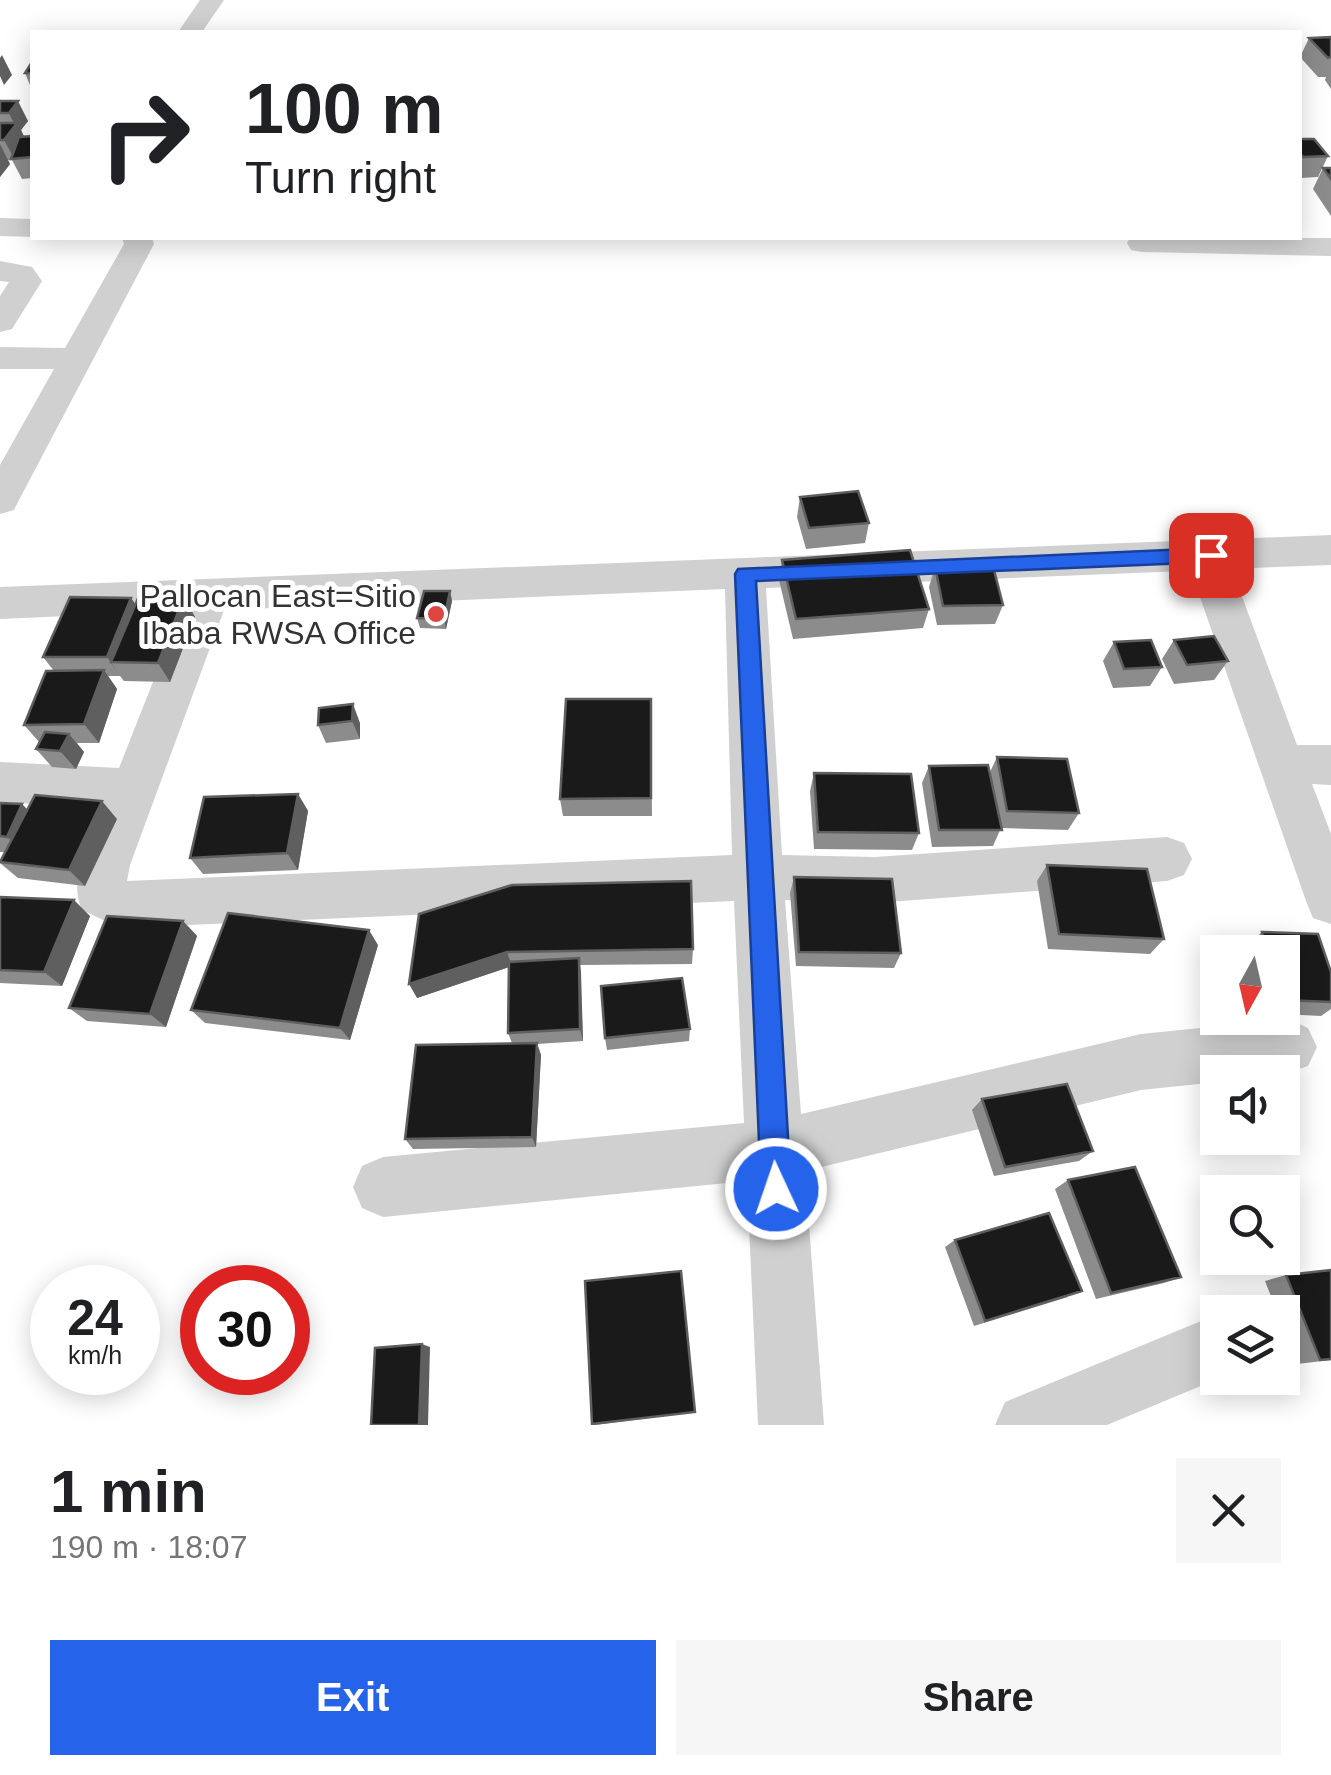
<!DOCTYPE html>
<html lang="en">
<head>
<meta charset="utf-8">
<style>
	:root { --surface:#fff; --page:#f6f6f6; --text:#202124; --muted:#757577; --accent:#2563eb }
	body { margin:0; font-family:Helvetica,sans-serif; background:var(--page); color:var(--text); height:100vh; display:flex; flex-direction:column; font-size:38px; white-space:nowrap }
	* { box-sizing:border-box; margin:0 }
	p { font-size:32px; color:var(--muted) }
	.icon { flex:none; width:55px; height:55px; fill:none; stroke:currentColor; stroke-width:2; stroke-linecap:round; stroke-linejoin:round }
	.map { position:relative; height:1425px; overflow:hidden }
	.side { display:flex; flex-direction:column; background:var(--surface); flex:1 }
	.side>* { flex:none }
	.guide { position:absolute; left:30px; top:30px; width:1272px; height:210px; border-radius:0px; box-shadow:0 5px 25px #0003; background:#fff; color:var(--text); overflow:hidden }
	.needle { width:65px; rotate:188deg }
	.buttons { position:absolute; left:1200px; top:935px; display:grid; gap:20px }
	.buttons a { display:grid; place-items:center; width:100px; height:100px; border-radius:0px; background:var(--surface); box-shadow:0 5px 25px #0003; font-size:50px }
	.speed { position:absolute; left:30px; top:1265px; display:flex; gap:20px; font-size:50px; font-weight:700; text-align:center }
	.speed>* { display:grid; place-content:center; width:130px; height:130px; border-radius:50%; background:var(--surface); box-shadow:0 5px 25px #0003; line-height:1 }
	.speed small { font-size:25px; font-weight:400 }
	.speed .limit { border:15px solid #d22; background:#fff; color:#111 }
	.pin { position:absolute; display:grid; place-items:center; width:85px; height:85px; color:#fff; margin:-42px; border-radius:20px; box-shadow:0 5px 15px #0006 }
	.me { position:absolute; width:110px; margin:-55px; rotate:357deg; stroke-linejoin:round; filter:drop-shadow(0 0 8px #0008) }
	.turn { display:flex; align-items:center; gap:35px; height:210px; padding:0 50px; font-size:45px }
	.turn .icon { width:130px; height:130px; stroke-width:2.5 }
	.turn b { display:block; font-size:70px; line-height:85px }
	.round { display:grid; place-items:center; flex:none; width:105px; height:105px; border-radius:0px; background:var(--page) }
	.headline { display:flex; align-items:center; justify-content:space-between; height:170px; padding:0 50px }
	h1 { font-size:60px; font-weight:700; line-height:75px }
	.button { display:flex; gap:20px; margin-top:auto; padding:20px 50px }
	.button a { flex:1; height:115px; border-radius:0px; background:var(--accent); color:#fff; font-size:40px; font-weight:700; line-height:115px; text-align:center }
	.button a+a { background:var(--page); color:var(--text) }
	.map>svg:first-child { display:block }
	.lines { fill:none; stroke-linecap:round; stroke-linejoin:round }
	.minor { fill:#d0d0d0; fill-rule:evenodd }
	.wall { fill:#8c8c8c }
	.shaded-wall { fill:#5f5f5f }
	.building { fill:#1a1a1a; stroke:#5f5f5f; stroke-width:2.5 }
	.route { fill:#2563eb; stroke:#184099; stroke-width:2.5 }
	.poi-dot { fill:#df4440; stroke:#fff; stroke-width:4 }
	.labels { text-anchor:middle; stroke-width:10; stroke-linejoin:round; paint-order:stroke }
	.poi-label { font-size:32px; fill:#333; stroke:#fff; text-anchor:end }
</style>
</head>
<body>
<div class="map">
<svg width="1331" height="1425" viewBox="0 0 1331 1425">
	<rect width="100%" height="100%" fill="#fff"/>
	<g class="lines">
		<!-- minor -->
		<path class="minor" d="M200,0H224L202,32H178Z
			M0,218L32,219V237L0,236Z
			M122,238H152L154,244L19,500L14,510L0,514V465L54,369H0V347L65,348L124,244Z
			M1130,238H1331V256L1142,252L1131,250L1127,243Z
			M0,261L32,267L42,281L12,329L0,332V296L9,282L0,281Z
			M1331,535V565L1221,569L1231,572L1237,583L1297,745H1331V785L1312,784L1331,834V924L1313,918L1306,901L1195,583L1201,572L1210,570L766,588L782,855L875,857L1167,837L1184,843L1192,859L1184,875L1167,881L875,903L785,900L801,1114L1141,1034L1289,1019L1308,1028L1317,1047L1308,1066L1282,1075L1218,1072V1082L1141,1090L805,1171L824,1425H758L747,1181L383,1217L362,1208L353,1187L362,1166L383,1157L744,1123L734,901L120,928L82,910C67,877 90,840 103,808L0,802V762L119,768L181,611L0,619V587ZM725,589L732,855L127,881L130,865L224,610Z
			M1218,1314L1220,1378L1107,1425H995L1005,1402Z"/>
	</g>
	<!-- wall -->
	<path class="wall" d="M1331,37V89L1325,80L1326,77H1318L1300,57L1309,38Z
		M25,73H32V90Z
		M0,101L28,121L21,130L24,136H32V178L22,179L12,160H8L10,164L0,177Z
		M1300,139L1328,156L1318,177L1300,178Z
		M1323,168H1331V216L1313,189Z
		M800,497L869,523L865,543L806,549L797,517Z
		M782,560L929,609L923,628L793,639L779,580Z
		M935,567L1003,605L995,624L937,625L929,587Z
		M450,591L452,601L446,629L420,628L417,618Z
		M184,597L195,617L170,682L124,681L120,676H108L117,689L99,743H77L84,752L76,769L52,767L36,749L40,743L24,725L54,671L43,657L131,598L136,605Z
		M1174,640L1228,661L1214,680L1174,684L1162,659Z
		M1114,642L1162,667L1150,686L1113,688L1103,661Z
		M651,699L652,816H563L560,799Z
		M319,708L360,723V739L326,743L318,725Z
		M997,757L1079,813L1068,830L1001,828L993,846L932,847L922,783L929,766L990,772Z
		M814,773L919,833L912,850L814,849L810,791Z
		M298,794L308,811L298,870L203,874L190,858Z
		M0,803L28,810L117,819L85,886L18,878L0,863L5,852H0Z
		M1047,865L1164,939L1150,954L1048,949L1037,881Z
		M794,877L901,953L894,968L796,966L790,893Z
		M0,897L90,916L62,986L0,983Z
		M419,914L693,949L692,964L580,965L583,1041L537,1044L541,1055L536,1147L413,1149L405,1139L512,1043L508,1033L509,967L417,998Z
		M183,921L197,936L166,1027L87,1021L69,1008Z
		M1262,932L1331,972V1009L1321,1016L1282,1014V952H1246L1245,947Z
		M378,945L350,1040L205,1023L191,1010Z
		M690,1029L689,1041L607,1050L605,1038Z
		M982,1099L1093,1151L1079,1161L994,1176L972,1110Z
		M1068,1180L1181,1277L1164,1283L1096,1299L1055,1189Z
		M955,1240L1068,1297L974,1326L945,1247Z
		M1286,1275L1331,1360L1297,1364L1282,1326V1312H1277L1265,1281Z
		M695,1412L595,1425L592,1424Z"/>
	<!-- shaded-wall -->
	<path class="shaded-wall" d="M2,55L12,75L4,85L0,76V58Z
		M18,101L28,121L21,130L27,144L14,158L4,140L15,126L9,113Z
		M0,144L10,164L0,177Z
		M450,591L452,601L446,629L444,619Z
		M184,597L195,617L170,682L158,663Z
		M131,598L144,617L111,662L120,676L107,657Z
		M104,670L117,689L99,743L84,724Z
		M353,704L360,723V739L352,721Z
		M69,734L84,752L76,769L60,751Z
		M298,794L308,811L298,870L287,853Z
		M102,801L117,819L85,886L69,870Z
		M22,804L39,821L25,853L7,837Z
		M74,900L90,916L62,986L44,972Z
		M183,921L197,936L166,1027L150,1014Z
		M369,930L378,945L350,1040L340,1028Z
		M507,952L512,966L417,998L409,984Z
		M579,958L581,972L583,1041L580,1029Z
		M537,1043L541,1055L536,1147L532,1137Z
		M422,1344L430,1347L428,1425H419Z"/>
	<!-- building -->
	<path class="building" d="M1331,37V57L1328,58L1309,38Z
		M32,62V73H25Z
		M0,101H18L9,113H0Z
		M0,123H17L4,140H0Z
		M32,136V157L11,159L19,137Z
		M1300,139H1314L1328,156L1303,157L1300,153Z
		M1323,168H1331V179Z
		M858,491L869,523L809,528L800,497Z
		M910,550L929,609L796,619L782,560Z
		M993,566L1003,605L943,606L935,567Z
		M424,591H450L444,619L417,618Z
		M139,596L184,597L158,663L111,662Z
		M70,597L131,598L107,657H43Z
		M1214,636L1228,661L1187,665L1174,640Z
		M1151,640L1162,667L1124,669L1114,642Z
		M104,670L84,724L24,725L46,671Z
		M566,699H651V798L560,799Z
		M353,704L352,721L318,725L319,708Z
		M45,732L69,734L60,751L36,749Z
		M997,757L1067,759L1079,813L1007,811Z
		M988,765L1002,830H939L929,766Z
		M814,773L911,774L919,833L818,832Z
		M298,794L287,853L190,858L204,797Z
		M35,795L102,801L69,870L0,862Z
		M0,803L22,804L7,837L0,836Z
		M1047,865L1147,869L1164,939L1059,934Z
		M794,877L892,879L901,953L799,952Z
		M691,881L693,949L507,952L409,984L419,914L512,885Z
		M0,897L74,900L44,972L0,970Z
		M228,913L369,930L340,1028L191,1010Z
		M107,916L183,921L150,1014L69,1008Z
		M1262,932L1318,934L1331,972V1002L1284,1000L1282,952H1268Z
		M579,958L580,1029L508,1033L509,962Z
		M682,978L690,1029L605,1038L601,986Z
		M537,1043L532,1137L405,1139L416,1045Z
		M1067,1084L1093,1151L1005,1167L982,1099Z
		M1135,1167L1181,1277L1111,1293L1068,1180Z
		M1049,1213L1082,1291L985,1321L955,1240Z
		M1331,1270V1359L1320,1360L1286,1275Z
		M681,1271L695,1412L592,1424L585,1281Z
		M422,1344L419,1425H371L375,1348Z"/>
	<!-- route -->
	<path class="route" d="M1211,548L1221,555L1211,562L756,581L791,1189L787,1199L776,1204L765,1199L761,1189L735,574L738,569Z"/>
	<!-- markers -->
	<circle class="poi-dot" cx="436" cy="614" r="10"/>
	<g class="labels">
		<!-- poi labels -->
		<g class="poi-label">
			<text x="416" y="607">Pallocan East=Sitio<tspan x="416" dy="37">Ibaba RWSA Office</tspan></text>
		</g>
	</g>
</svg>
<div class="buttons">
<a><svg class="needle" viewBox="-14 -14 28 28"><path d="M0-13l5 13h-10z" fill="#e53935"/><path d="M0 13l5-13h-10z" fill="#757577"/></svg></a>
<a><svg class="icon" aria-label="sound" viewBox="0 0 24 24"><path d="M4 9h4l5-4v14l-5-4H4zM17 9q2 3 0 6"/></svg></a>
<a><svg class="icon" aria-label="search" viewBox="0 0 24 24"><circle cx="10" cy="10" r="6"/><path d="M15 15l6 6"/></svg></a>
<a><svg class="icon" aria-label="layers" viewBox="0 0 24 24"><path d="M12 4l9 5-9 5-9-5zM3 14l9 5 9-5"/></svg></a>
</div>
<div class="speed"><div>24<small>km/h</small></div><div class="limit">30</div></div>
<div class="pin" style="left:1211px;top:555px;background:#d93025"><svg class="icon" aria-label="arrive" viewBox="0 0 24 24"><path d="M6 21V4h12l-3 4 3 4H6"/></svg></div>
<svg class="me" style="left:776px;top:1189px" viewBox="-20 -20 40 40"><circle r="17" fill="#2563eb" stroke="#fff" stroke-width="3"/><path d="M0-11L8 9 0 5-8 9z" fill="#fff"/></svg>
<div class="guide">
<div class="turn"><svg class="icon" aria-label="right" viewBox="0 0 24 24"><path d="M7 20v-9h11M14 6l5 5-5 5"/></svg><div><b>100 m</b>Turn right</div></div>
</div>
</div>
<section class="side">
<div class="headline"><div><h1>1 min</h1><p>190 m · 18:07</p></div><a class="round"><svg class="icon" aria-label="close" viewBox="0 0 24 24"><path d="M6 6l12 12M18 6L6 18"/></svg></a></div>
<div class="button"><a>Exit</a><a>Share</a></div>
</section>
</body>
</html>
